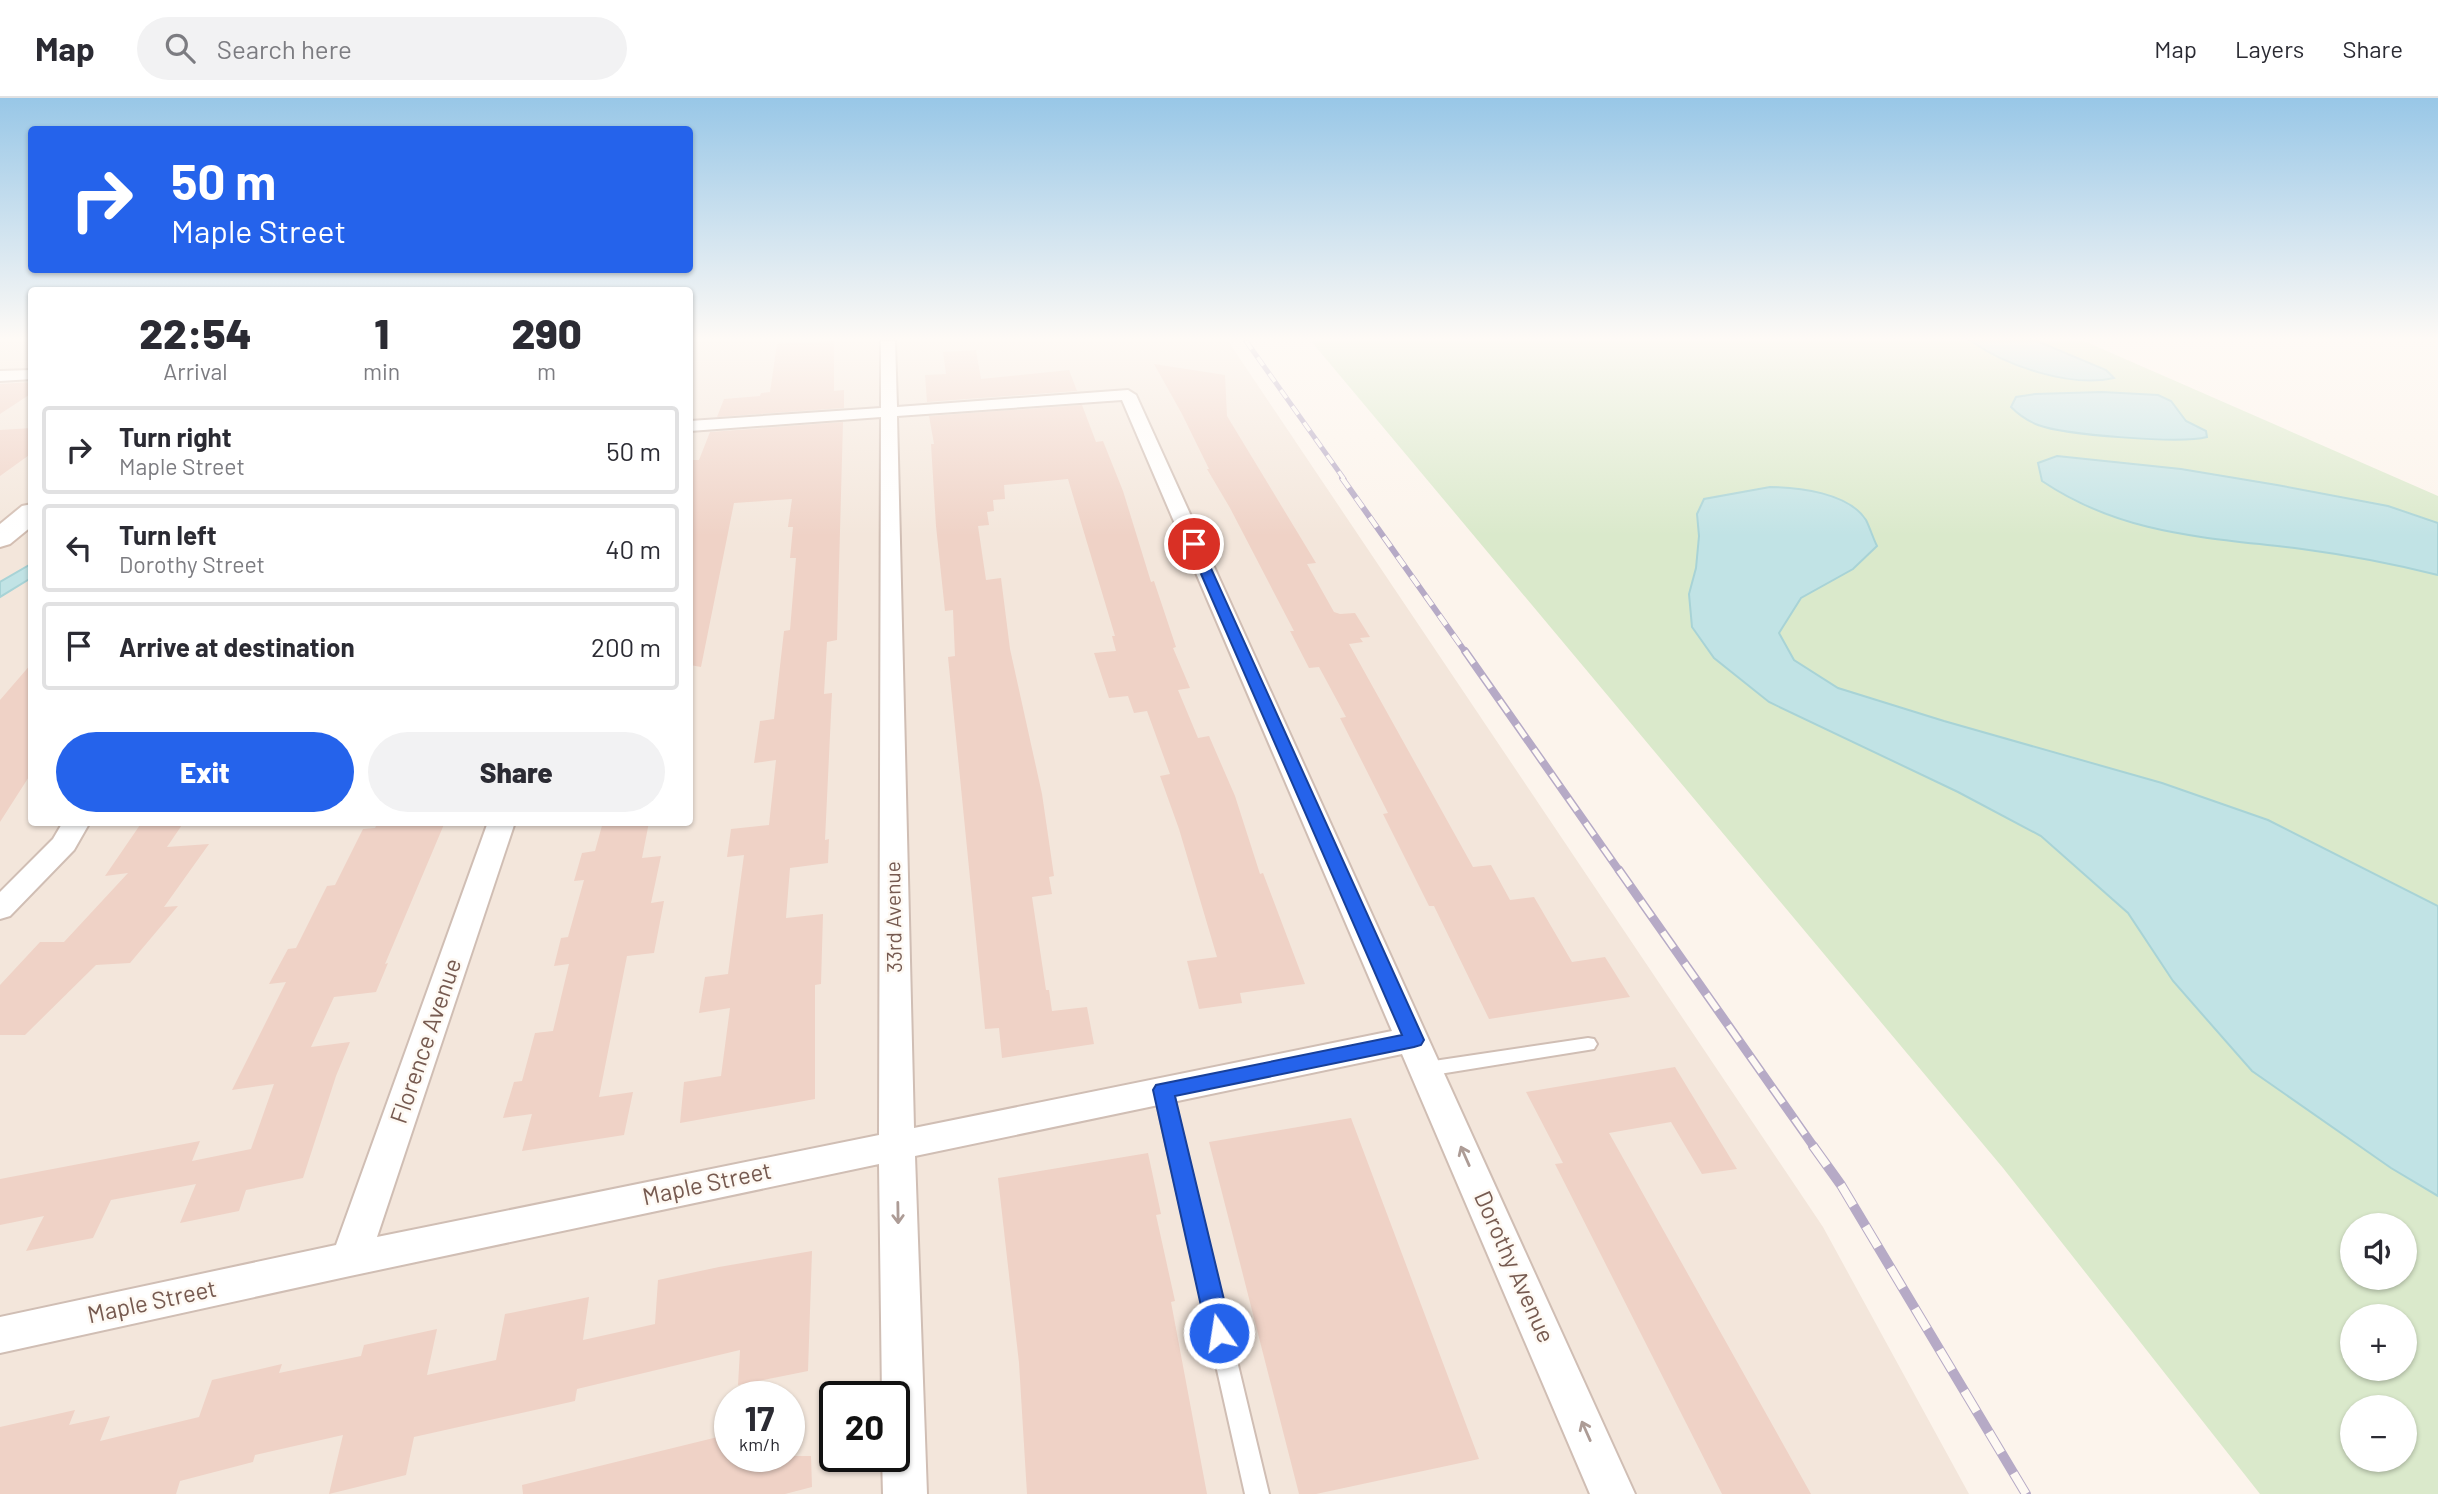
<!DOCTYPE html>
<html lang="en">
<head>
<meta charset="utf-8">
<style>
	:root { --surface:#fff; --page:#f2f2f3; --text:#2b2b33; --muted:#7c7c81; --line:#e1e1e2; --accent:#2563eb }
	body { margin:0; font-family:Barlow,sans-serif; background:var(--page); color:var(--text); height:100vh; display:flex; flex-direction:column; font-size:26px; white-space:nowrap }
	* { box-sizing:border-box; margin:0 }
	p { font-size:23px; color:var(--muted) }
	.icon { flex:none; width:38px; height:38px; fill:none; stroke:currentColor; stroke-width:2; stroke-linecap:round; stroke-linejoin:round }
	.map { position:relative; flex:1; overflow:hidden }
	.drawer { position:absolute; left:28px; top:189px; width:665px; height:539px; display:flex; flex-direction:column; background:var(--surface); border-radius:7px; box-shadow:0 2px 5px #0004 }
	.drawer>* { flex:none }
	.top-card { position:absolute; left:28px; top:28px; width:665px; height:147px; border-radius:7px; box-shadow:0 2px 5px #0004; background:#2563eb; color:#fff; overflow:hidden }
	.buttons { position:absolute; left:2340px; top:1115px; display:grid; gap:14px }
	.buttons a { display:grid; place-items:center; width:77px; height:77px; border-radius:50%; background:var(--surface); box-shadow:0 2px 5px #0004; font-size:35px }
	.speed { position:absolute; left:714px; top:1283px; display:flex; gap:14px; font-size:35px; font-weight:700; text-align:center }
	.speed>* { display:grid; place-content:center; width:91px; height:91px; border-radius:50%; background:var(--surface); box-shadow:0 2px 5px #0004; line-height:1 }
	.speed small { font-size:18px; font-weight:400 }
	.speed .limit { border:4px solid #111; border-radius:10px; background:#fff; color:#111 }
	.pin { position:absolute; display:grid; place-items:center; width:60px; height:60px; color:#fff; margin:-30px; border:4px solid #fff; border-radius:50%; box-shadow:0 2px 7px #0007 }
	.me { position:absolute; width:77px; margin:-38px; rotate:347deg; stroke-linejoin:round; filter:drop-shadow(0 0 5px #0008) }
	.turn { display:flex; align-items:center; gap:24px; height:147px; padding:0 28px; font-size:32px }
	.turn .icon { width:91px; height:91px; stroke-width:2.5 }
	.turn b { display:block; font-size:49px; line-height:60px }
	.eta { display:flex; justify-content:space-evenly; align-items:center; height:119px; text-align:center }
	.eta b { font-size:42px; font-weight:800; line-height:49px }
	.cta { display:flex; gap:14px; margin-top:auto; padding:14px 28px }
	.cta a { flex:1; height:80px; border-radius:42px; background:var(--accent); color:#fff; font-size:28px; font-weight:800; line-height:80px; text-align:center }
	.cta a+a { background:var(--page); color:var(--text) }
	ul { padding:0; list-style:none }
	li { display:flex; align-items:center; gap:21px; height:88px; margin:0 14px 10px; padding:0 14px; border:4px solid var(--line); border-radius:7px }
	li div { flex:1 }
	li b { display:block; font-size:26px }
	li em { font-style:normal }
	header { display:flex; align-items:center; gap:42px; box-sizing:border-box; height:98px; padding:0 35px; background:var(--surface); border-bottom:2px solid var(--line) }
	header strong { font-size:33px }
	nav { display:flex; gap:38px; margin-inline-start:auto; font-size:24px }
	.search { width:490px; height:63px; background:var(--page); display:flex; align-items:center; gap:18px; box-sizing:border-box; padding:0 24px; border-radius:38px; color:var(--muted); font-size:26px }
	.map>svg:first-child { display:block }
	.residential { fill:#f3e6db; fill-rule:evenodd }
	.green { fill:#dae9cb; fill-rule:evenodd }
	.water { fill:#c1e3e5; stroke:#a8d3d6; stroke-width:2 }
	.building { fill:#efd2c6 }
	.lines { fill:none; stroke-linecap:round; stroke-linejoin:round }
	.lane-casing { stroke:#d0beb4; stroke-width:4 }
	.street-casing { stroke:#d0beb4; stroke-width:4 }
	.secondary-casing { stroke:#d3beb2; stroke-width:4 }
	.lane { fill:#fff; fill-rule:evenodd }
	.street { fill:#fff; fill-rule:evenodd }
	.secondary { fill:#fff; fill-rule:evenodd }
	.rail-far4-casing { stroke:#b6aac6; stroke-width:5 }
	.rail-far3-casing { stroke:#b6aac6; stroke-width:6 }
	.rail-far2-casing { stroke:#b6aac6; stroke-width:8 }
	.rail-far1-casing { stroke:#b6aac6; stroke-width:9 }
	.rail-casing { stroke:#b6aac6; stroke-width:10 }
	.rail-far4 { stroke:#fef9f3; stroke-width:3.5; stroke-dasharray:10; stroke-linecap:butt }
	.rail-far3 { stroke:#fef9f3; stroke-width:4.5; stroke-dasharray:12; stroke-linecap:butt }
	.rail-far2 { stroke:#fef9f3; stroke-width:5; stroke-dasharray:15; stroke-linecap:butt }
	.rail-far1 { stroke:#fef9f3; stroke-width:6; stroke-dasharray:19; stroke-linecap:butt }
	.rail { stroke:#fef9f3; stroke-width:8; stroke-dasharray:24; stroke-linecap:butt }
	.oneway { stroke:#ad9c96 }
	.route { fill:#2563eb; stroke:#184099; stroke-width:2 }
	.labels { text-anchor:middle; stroke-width:5; stroke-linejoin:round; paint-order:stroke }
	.street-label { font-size:21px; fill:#765a50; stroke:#fef9f3 }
	.near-street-label { font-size:24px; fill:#765a50; stroke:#fef9f3 }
</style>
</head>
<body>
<header>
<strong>Map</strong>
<div class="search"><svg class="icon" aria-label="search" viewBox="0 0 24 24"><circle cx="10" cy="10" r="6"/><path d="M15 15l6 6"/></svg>Search here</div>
<nav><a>Map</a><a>Layers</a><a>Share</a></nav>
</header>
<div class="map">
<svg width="2438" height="1396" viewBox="0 0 2438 1396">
	<rect width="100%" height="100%" fill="#fcf4ec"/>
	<!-- residential -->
	<path class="residential" d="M0,243H31L32,724H690V243H1228L1823,1129L1969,1396H0ZM730,1298H789V1358H730ZM835,1298H894V1358H835Z"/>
	<!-- green -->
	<path class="green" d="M1311,243H2084L2438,398V1396H2260L2003,1070ZM2352,1127H2404V1180H2352ZM2352,1218H2404V1270H2352ZM2352,1309H2404V1362H2352Z"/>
	<!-- water -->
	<path class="water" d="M1971,243H2037L2106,272L2114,280C2071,290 2006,268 1971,243Z
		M2102,294L2158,297L2171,303L2186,323L2206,333L2207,339C2181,346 2064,337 2038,327C2028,323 2019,317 2011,309L2016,299L2035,296Z
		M2057,358L2181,371L2277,387L2388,408L2438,425V477C2394,466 2347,457 2302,451C2207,439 2124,438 2042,383L2038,365Z
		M1770,389C1798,389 1849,395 1866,422C1870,430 1873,440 1877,448L1853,471L1801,500L1779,535L1794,562L1838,590L1944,623L2162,685L2268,722L2438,808V1098L2391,1070L2252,973L2173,883L2128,815L2041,738L1958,694L1769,604L1714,560L1692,529L1689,496L1696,470L1699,438L1697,416L1704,401Z
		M31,466V480L0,499V484Z"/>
	<!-- building -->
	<path class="building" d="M834,243V293L844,292V310L717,319L724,301L760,298L761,295L770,294L777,246Z
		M976,252L981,281L1069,272L1077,293L927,304L925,277L946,276L943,254Z
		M1154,266L1225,277L1227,318L1316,465L1307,466L1334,514L1340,516L1355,515L1370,539L1360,540L1363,544L1349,546L1473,769L1491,767L1510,802L1534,799L1572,864L1605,859L1630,899L1489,921L1434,808H1429L1383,716L1388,715L1340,620L1346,619L1319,569L1309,570L1290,533H1294L1230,410L1207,371H1209L1182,316Z
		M32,284V295L0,316V286Z
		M1082,307L1096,344L1103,343L1123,393L1151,484L1154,483L1176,549L1173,550L1190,590L1178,592L1198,640L1209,638L1235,698L1260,776L1263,775L1305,886L1240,895L1242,905L1199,911L1187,863L1217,859L1179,731L1160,678L1170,676L1147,613L1134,615L1128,598L1109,600L1094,555L1116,553L1112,538H1115L1068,381L1004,387L1005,401L993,402L994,413L987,414L989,427L978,428L986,482L1001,480L1010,551L1042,696L1054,778L1049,779L1052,796L1032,799L1046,892H1049L1052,913L1087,909L1094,946L1002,960L999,930L985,931L948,559L955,558L953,512L945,513L936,428L931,346H934L929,318Z
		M843,324L837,542L827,544L824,596L832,595L825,742L829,741L828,765L790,770L786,820L823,816L821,886L815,887V1001L680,1025L684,984L721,978L730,910L699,915L705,879L728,876L744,757L727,759L731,731L769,727L776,662L754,665L760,623L774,621L784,533L790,532L796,460H790L793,429H788L792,401L734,405L701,569L690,567V373L692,362H699L710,334Z
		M32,330V355L0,378V332Z
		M32,565V674L0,724V602Z
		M142,724H184L167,749L209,746L164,809L178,808L130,865L96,867L25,937H0V887L40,844H64L128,775L105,778Z
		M378,724H445L385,866L388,865L376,894L334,899L311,949L350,944L336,978L303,1080L246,1092L239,1113L180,1125L196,1086L111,1102L93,1140L26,1153L44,1118L0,1127V1081L200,1043L192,1063L251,1051L274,986L232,992L286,884L269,886L288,851L296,850L327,788L335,787L363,731L375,730Z
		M603,724H649L642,760L661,758L651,805L664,803L654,855L627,858L599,999L633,994L624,1037L522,1053L532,1016L503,1020L514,984L522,983L535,935L553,933L569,866L554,868L561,840L568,839L584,782L574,783L582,755L595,753Z
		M1675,969L1737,1071L1702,1076L1671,1024L1609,1035L1811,1396H1722L1555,1066L1563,1065L1526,994Z
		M1351,1020L1479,1361L1316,1396H1299L1209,1044Z
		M1148,1055L1161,1116L1156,1117L1175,1203L1171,1204L1207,1396H1027L1019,1265L998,1080Z
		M812,1153L808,1273L738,1287L740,1252L577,1291L575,1303L414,1339L406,1377L329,1396L343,1337L255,1357L253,1364L180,1383L176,1396H0V1329L75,1312L69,1327L110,1318L100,1343L199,1319L212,1282L282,1266L279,1275L361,1258L364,1247L437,1231L427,1277L496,1262L505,1216L589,1199L583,1242L655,1226L658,1182L719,1169Z
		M730,1336V1358H811L812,1389L785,1396H523L522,1387Z"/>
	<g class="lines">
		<!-- lane casing -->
		<g class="lane-casing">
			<path id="lane" d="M1588,940L1594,941L1597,946L1594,951L1588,952L1427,978L1421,976L1418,971L1421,966L1427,964Z
				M1163,985L1169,987L1172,992L1269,1396H1245L1154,992L1157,987Z"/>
		</g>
		<!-- street casing -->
		<g class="street-casing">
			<path id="street" d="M881,243H895L897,309L1128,292L1136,297L1635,1396H1590L1402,956L915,1058L927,1396H883L882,1358H894V1298H882L879,1066L350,1178L0,1255V1219L336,1147L488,724H515L377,1139L879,1037L881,319L690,333V323L881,310ZM1122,302L1392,933L914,1030L897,318Z
				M32,272V281L0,283V273Z
				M63,724H90L74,752L10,818L0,821V794L53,741Z"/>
		</g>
		<!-- secondary casing -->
		<g class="secondary-casing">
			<path id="secondary" d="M32,406V428L10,446L0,449V426L22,408Z"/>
		</g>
		<!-- lane -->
		<use href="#lane" class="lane"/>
		<!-- street -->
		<use href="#street" class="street"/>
		<!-- secondary -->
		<use href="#secondary" class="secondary"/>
		<!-- rail-far4 casing -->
		<g class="rail-far4-casing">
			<path id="rail-far4" d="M1246,243L1344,381"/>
		</g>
		<!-- rail-far3 casing -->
		<g class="rail-far3-casing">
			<path id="rail-far3" d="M1342,380L1466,555"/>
		</g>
		<!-- rail-far2 casing -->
		<g class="rail-far2-casing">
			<path id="rail-far2" d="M1465,553L1620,774"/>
		</g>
		<!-- rail-far1 casing -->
		<g class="rail-far1-casing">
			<path id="rail-far1" d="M1619,772L1814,1049"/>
		</g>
		<!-- rail casing -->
		<g class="rail-casing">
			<path id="rail" d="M1813,1048L1841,1087L2026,1396"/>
		</g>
		<!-- rail-far4 -->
		<use href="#rail-far4" class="rail-far4"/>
		<!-- rail-far3 -->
		<use href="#rail-far3" class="rail-far3"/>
		<!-- rail-far2 -->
		<use href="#rail-far2" class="rail-far2"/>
		<!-- rail-far1 -->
		<use href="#rail-far1" class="rail-far1"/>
		<!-- rail -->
		<use href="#rail" class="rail"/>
	</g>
	<!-- one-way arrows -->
	<defs><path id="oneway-shaft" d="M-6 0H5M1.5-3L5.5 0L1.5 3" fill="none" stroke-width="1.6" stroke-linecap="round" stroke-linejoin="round" transform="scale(1.75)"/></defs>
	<g class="oneway">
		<use href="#oneway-shaft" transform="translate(1465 1058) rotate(-114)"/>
		<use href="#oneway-shaft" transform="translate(898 1115) rotate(89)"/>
		<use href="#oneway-shaft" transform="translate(1586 1333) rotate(-114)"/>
	</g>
	<!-- sky -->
	<linearGradient id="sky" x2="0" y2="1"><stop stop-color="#98c7e7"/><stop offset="0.55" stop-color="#fefaf6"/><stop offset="1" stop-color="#fefaf6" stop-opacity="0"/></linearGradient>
	<rect width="2438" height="438" fill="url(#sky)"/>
	<!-- route -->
	<path class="route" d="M1190,443L1200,446L1424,942L1421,947L1414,949L1175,998L1232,1235L1228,1243L1219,1246L1211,1243L1207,1235L1153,992L1156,987L1402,937L1188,446Z"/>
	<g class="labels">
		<!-- street labels -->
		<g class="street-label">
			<text transform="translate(894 819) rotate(-91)" y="7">33rd Avenue</text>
		</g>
		<!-- near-street labels -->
		<g class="near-street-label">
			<text transform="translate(426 943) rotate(-71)" y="8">Florence Avenue</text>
			<text transform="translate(707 1086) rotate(-12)" y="8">Maple Street</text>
			<text transform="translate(1514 1169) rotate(66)" y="8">Dorothy Avenue</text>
			<text transform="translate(152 1204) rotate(-12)" y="8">Maple Street</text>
		</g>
	</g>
</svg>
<div class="buttons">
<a><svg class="icon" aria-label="sound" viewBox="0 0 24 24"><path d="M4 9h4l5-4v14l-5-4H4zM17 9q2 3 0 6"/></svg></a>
<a>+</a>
<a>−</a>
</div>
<div class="speed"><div>17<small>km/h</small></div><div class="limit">20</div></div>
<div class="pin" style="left:1194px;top:446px;background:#d93025"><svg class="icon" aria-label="arrive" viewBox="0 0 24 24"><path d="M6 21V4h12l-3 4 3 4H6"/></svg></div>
<svg class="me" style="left:1219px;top:1235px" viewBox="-20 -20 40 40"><circle r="17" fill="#2563eb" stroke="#fff" stroke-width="3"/><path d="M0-11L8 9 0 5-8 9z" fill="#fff"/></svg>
<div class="top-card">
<div class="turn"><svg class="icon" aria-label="right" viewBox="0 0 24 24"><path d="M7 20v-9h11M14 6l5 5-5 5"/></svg><div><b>50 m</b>Maple Street</div></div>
</div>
<section class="drawer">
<div class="eta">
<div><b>22:54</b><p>Arrival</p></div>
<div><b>1</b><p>min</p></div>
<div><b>290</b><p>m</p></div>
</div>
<ul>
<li><svg class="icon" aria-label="right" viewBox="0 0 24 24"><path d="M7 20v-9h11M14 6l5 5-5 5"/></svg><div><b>Turn right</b><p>Maple Street</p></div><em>50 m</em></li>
<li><svg class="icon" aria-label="left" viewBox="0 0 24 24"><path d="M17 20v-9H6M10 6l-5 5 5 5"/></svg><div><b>Turn left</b><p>Dorothy Street</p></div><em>40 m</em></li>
<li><svg class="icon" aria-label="arrive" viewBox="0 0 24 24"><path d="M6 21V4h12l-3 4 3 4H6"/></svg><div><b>Arrive at destination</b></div><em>200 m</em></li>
</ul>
<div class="cta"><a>Exit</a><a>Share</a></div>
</section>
</div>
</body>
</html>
